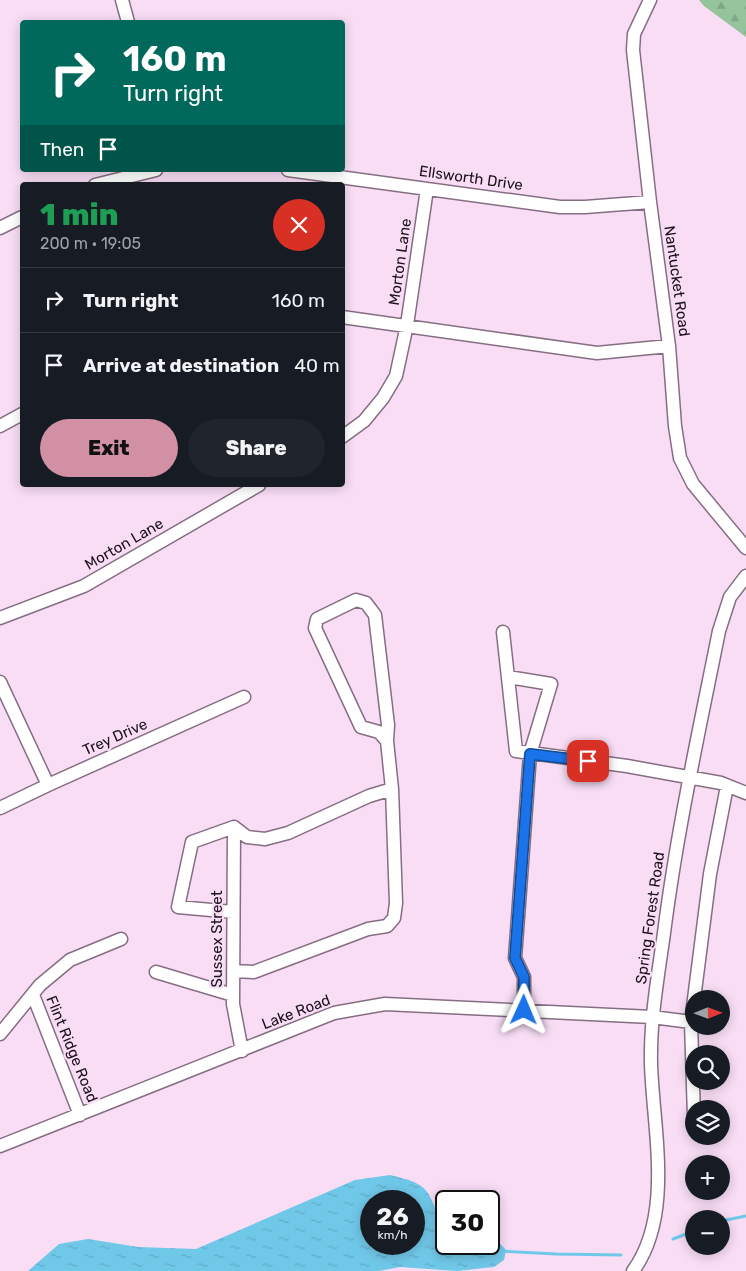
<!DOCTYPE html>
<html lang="en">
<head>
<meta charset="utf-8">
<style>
	:root { --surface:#171b24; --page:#20242c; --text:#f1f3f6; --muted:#9ea1a6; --line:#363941; --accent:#d290a4 }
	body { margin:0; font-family:Rubik,sans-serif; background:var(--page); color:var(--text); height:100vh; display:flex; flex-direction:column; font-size:19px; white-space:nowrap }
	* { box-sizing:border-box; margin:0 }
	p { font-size:16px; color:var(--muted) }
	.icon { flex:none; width:28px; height:28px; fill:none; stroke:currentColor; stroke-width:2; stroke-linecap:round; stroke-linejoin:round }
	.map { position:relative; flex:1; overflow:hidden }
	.drawer { position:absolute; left:20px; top:182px; width:325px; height:305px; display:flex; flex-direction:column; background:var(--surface); border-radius:5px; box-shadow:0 2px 12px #0003 }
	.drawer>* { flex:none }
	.top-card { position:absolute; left:20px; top:20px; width:325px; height:152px; border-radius:5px; box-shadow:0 2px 12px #0003; background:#00695c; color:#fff; overflow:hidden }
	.needle { width:32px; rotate:89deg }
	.buttons { position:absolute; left:685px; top:990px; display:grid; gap:10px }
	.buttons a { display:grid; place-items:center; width:45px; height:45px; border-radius:50%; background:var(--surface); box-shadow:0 2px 12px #0003; font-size:25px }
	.speed { position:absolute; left:360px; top:1190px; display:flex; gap:10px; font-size:25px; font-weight:700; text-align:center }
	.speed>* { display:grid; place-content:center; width:65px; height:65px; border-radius:50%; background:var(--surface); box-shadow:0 2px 12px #0003; line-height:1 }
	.speed small { font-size:12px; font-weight:400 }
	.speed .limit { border:2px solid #111; border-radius:8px; background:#fff; color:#111 }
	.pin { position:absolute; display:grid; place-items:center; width:42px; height:42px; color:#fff; margin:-21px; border-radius:10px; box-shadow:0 2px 8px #0006 }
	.me { position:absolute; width:55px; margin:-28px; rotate:1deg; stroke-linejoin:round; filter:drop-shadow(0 0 4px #0008) }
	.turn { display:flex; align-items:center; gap:18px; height:105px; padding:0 20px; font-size:22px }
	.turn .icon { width:65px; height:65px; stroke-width:2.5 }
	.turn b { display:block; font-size:35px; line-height:42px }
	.then { display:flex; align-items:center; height:48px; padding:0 20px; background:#0003; gap:10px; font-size:19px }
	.round { display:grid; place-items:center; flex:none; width:52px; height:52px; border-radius:26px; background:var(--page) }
	.headline { display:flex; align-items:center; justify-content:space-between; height:85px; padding:0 20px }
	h1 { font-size:30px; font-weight:800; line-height:38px; color:#1e9e55 }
	.action { display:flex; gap:10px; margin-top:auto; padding:10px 20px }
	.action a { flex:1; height:58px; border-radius:30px; background:var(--accent); color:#111; font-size:20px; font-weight:800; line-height:58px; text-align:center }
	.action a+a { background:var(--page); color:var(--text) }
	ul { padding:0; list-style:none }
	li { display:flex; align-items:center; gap:15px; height:65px; padding:0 20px; border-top:1px solid var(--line) }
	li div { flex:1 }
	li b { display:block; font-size:19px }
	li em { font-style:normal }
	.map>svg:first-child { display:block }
	.forest { fill:url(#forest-firs) }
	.water { fill:url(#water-ripples); fill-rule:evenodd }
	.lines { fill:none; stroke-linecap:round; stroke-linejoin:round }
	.stream { stroke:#70c8e9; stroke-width:3 }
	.minor-casing { stroke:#856e82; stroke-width:15 }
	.minor { stroke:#fff; stroke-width:12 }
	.route-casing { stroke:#114b97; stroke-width:12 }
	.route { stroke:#1a73e8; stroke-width:9 }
	.labels { text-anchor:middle; stroke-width:4.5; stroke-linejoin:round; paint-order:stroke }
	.street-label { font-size:15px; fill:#1b121b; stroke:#f8ddf5 }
</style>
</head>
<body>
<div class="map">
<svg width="746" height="1271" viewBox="0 0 746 1271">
	<defs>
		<pattern id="forest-firs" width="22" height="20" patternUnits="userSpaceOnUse" patternTransform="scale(1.25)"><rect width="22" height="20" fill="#94c39c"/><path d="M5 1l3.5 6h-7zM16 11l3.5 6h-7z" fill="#7fa686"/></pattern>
		<pattern id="water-ripples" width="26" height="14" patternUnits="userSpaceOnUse" patternTransform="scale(1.25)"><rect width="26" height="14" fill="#70c8e9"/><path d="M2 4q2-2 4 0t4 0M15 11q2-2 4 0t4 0" fill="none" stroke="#60abc7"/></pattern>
	</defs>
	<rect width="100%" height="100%" fill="#f8ddf5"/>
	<!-- forest -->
	<path class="forest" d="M699,0H746V37L704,6Z"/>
	<!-- water -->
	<path class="water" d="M390,1175C418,1182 429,1184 437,1215C439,1223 441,1229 446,1236V1244H489V1237L495,1238L506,1250L504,1260L494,1267L457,1271L400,1267L379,1271H28L59,1244L88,1239L138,1247L196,1249L355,1180ZM371,1201H414V1244H371Z"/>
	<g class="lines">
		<!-- stream -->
		<path class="stream" d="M721,1221L746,1216
			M673,1239L694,1231
			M501,1251L556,1254L621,1255"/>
		<!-- minor casing -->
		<g class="minor-casing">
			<path id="minor" d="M122,0L128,22
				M650,0L634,34L633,50L650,202L669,346L675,426L680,458L693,484L746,548
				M288,170L560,207H585L650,202
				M95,185L156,170
				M0,228L22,217
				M342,317L597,353L669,346
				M0,426L22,414
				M342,437L364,421L383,398L396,376L407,325L427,189
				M0,618L84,586L259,485
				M503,632L516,751L627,766L721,783L746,793
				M508,677L551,684L530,754L515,958L524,977V1010
				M0,682L48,785
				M387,741L388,725L375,615L366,603L356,600L317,619L315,628L361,727L379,732L387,741L392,789
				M0,808L48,785L244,697
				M234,827L233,1004L242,1051
				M233,912L178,907L192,842L234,827
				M233,971L254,972L368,929L387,926L394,918L396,903L392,789L369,796L288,833L265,839L247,837L234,827
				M156,972L233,995
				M33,995L80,1115
				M694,999L710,874L727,786
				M694,999L691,1022L694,1117
				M0,1034L40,985L70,960L121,939
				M0,1146L334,1013L385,1004L652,1017L691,1022
				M633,1271C674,1215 653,1129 651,1064C650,1020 658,976 664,933C677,831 699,731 719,631L730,597L746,576"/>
		</g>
		<!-- minor -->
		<use href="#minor" class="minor"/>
	</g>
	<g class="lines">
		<!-- route casing -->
		<g class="route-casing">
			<path id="route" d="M524,1010V977L515,958L530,754L588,761"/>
		</g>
		<!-- route -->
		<use href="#route" class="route"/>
	</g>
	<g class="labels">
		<!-- street labels -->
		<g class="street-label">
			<text transform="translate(471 178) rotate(8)" y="5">Ellsworth Drive</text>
			<text transform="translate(400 262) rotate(-82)" y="5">Morton Lane</text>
			<text transform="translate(677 281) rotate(82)" y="5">Nantucket Road</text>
			<text transform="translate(124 544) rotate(-30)" y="5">Morton Lane</text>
			<text transform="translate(115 737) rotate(-24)" y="5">Trey Drive</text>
			<text transform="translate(650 918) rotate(-82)" y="5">Spring Forest Road</text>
			<text transform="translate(217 939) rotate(-90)" y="5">Sussex Street</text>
			<text transform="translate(296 1012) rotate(-21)" y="5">Lake Road</text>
			<text transform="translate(72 1049) rotate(68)" y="5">Flint Ridge Road</text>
		</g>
	</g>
</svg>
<div class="buttons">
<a><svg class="needle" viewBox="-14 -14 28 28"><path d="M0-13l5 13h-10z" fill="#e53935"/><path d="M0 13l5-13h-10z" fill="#9ea1a6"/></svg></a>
<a><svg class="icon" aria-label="search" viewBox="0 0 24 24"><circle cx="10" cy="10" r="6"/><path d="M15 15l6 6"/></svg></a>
<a><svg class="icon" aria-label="layers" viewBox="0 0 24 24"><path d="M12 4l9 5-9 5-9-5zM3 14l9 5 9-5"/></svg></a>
<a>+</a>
<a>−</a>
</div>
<div class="speed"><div>26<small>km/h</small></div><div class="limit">30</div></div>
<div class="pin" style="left:588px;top:761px;background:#d93025"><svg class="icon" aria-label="arrive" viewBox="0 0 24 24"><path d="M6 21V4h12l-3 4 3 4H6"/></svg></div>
<svg class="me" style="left:524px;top:1010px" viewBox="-20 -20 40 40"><path d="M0-17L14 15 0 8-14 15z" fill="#1a73e8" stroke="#fff" stroke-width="4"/></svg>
<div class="top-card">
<div class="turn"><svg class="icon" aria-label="right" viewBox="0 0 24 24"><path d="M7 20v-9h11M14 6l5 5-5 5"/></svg><div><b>160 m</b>Turn right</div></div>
<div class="then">Then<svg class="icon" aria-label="arrive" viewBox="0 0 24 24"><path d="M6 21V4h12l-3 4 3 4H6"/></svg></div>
</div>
<section class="drawer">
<div class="headline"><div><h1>1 min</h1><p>200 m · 19:05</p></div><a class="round" style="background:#d93025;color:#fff"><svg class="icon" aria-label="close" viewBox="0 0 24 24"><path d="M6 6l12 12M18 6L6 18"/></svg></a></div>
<ul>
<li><svg class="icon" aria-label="right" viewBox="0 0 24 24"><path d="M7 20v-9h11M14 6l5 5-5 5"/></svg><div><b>Turn right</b></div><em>160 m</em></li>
<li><svg class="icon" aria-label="arrive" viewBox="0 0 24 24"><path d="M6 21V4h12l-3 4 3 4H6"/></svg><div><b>Arrive at destination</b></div><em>40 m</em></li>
</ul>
<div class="action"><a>Exit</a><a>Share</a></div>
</section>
</div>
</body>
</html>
